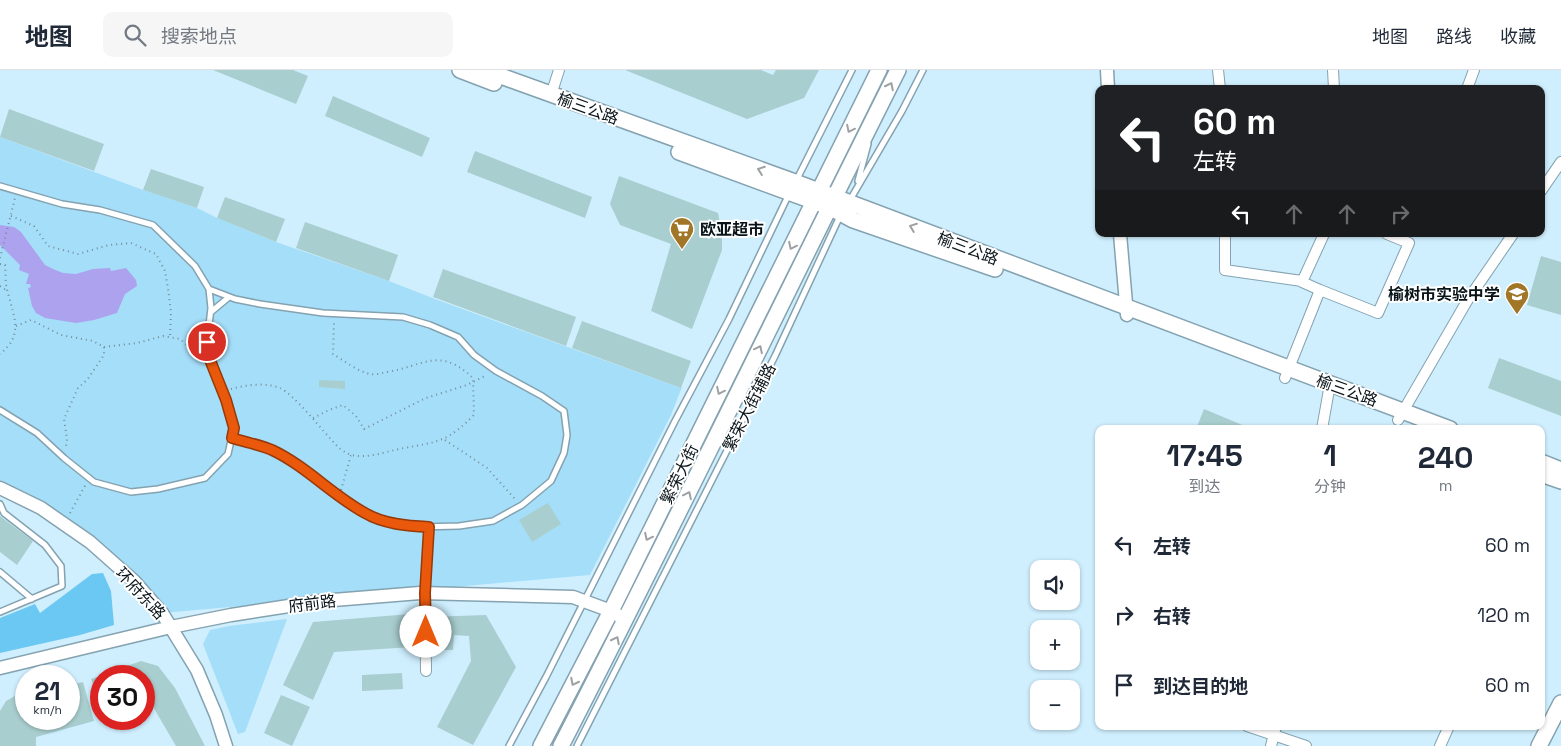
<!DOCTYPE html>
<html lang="zh">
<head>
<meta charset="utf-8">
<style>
	:root { --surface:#fff; --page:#f6f6f7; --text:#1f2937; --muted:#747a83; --line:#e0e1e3 }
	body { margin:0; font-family:"Space Grotesk","Noto Sans SC",sans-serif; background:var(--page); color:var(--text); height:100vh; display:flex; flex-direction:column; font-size:19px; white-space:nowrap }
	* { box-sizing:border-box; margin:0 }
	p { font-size:16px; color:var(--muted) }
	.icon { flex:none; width:28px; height:28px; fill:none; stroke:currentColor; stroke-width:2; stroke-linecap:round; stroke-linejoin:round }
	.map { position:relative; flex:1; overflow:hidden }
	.drawer { position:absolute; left:1095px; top:355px; width:450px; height:305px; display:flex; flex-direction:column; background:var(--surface); border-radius:10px; box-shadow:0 1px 4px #0004 }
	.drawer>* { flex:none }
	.banner { position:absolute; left:1095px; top:15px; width:450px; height:152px; border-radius:10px; box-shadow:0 1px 4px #0004; background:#202124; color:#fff; overflow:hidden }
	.fabs { position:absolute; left:1030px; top:490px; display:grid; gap:10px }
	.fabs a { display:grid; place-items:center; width:50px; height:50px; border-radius:10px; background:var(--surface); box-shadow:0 1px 4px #0004; font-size:25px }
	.speed { position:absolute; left:15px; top:595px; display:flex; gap:10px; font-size:25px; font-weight:700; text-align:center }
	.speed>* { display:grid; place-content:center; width:65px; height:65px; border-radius:50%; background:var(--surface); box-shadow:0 1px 4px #0004; line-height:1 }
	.speed small { font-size:12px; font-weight:400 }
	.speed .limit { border:8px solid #d22; background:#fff; color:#111 }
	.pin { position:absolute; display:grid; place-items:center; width:42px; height:42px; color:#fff; margin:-21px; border:2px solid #fff; border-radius:50%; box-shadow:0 1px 5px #0007 }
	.me { position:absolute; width:55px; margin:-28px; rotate:0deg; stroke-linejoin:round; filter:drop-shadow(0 0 4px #0008) }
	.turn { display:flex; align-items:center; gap:18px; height:105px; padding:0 15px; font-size:22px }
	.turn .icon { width:65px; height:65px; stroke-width:2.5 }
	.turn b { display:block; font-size:35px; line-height:42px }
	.lanes { display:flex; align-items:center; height:48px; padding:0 15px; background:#0003; justify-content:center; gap:25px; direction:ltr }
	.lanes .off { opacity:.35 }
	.eta { display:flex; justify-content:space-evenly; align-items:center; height:85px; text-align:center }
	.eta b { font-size:30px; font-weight:700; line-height:35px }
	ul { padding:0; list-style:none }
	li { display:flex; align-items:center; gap:15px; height:70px; padding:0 15px }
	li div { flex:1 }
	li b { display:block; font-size:19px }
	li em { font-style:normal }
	header { display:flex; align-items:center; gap:30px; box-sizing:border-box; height:70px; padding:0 25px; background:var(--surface); border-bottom:1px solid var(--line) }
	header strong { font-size:24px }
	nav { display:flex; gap:28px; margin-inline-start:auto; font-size:18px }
	.search { width:350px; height:45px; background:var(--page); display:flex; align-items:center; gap:12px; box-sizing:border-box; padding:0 18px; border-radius:10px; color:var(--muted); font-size:19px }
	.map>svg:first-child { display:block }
	.green { fill:#a5def9 }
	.forest { fill:#6ac8f2 }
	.water { fill:#aca2ed }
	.building { fill:#a9cecf }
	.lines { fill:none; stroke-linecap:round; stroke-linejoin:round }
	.service-casing { stroke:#84a2b0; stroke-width:8 }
	.minor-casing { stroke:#84a2b0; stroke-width:12 }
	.tertiary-casing { stroke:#84a2b0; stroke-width:15 }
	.secondary-casing { stroke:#84a2b0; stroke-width:18 }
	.path { stroke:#768d97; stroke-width:2; stroke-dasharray:1 4; stroke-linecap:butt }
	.service { stroke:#fff; stroke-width:5 }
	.minor { stroke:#fff; stroke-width:10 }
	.tertiary { stroke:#fff; stroke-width:12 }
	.secondary { stroke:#fff; stroke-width:15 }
	.oneway { stroke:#9da1a3 }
	.route-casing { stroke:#983908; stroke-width:12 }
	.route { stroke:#ea580c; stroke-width:9 }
	.labels { text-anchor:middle; stroke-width:4; stroke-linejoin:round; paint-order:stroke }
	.street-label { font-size:16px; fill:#091419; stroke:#fff }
	.poi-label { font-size:16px; font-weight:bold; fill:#091419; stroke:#fff; text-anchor:start }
</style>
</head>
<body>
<header>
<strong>地图</strong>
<div class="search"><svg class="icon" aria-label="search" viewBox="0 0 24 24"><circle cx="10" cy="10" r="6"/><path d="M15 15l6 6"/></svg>搜索地点</div>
<nav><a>地图</a><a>路线</a><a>收藏</a></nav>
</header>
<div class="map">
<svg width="1561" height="676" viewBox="0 0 1561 676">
	<rect width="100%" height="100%" fill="#cfeffe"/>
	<!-- green -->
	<path class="green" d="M0,67L143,120L197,138L217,148L276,172L389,211L435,229L681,318L682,317L671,345L590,505L162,543L69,457L0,419Z
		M287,549L245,662L238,664L203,574L210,560L229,556Z"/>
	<!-- forest -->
	<path class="forest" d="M103,503L111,521L114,555L80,565L0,583V548L35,534L40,543L92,504Z"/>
	<!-- water -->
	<path class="water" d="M0,155L14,157L21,162L45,195L53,199L63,203L76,204L93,199L110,198L111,201L126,198L136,210L137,216L125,224L117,243L94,250L76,253L45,248L36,243L32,236L28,218L31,217L30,214H26L29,204L19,200L20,195L0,175Z"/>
	<!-- building -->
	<path class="building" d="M213,0H293L308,6L296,34Z
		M625,0H761L773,5L776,0H819L804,28L747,49Z
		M333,26L430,68L422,87L325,46Z
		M9,39L104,74L94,101L0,67Z
		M475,81L592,127L585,148L467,102Z
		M151,99L204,117L197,138L143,120Z
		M619,106L718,143L722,164V180L692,259L651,241L671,174L620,155L610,134Z
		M225,127L285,149L276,172L217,148Z
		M305,152L398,185L389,211L296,178Z
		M1541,186L1561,192V245L1527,235Z
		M443,199L576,247L566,276L433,227Z
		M582,251L691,291L681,318L572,278Z
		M1499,288L1561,311V346L1488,318Z
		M319,310L345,311V319L319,317Z
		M1204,339L1252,359H1196Z
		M548,433L561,454L532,472L519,450Z
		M0,446L33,471L17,495L0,482Z
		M410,544L413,577L334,582L313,630L283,615L313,552Z
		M486,545L516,597L473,675L437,657L471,591L469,566L454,565L453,580H428V547Z
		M141,591L158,596L175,618L205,676H176L152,635L144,637V606H101V636L91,609Z
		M402,603L403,619L362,621V605Z
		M83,612L94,651L36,667V676H0V641L6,631L20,623L26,622V649H69V615Z
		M281,625L310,637L292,676L264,663Z"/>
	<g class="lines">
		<!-- service casing -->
		<g class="service-casing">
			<path id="service" d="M797,109L852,0
				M858,111L868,74
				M0,116L62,134L100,140L153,155L195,196L209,219L211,238L206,281L226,330L234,357L228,384L205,408L158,419L131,422L94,412L64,388L37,363L0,340
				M850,130L902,41L923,0
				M209,219L235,229L260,234L323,243L403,247L430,255L458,267L474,285L496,301L542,326L564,341L567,365L564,383L551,411L522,435L493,451L459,456L418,457L391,453L367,445L338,427L305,400L272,380L232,368
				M211,242L229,227
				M0,434L4,443L45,475L61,496L62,516L0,542
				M0,502L32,529
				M425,522L429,457
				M509,676L546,607L675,351L729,249L789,124
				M577,676L775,286L840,146"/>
		</g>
		<!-- minor casing -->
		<g class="minor-casing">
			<path id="minor" d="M1218,0L1220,19
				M1333,0L1334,19
				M1467,19L1474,0
				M551,25L559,0
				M1541,121L1561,92
				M1225,164V200L1302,211
				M1320,220L1378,243L1409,173L1387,164
				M1285,308L1320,220L1302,212L1324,164
				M1398,350L1467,231L1513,164
				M1322,359L1330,314
				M425,523L426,601
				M1247,656L1306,676
				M1271,676L1276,656
				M1440,676L1449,656"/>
		</g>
		<!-- tertiary casing -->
		<g class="tertiary-casing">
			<path id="tertiary" d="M1107,0L1108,19
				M1120,164L1127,245
				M0,418L41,438L90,472L134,511L162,543L197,600L216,645L226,676
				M0,598L171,557L231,545L321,531L420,523L573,527L611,541L626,550"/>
		</g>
		<!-- secondary casing -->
		<g class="secondary-casing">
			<path id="secondary" d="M460,0L494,13
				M484,0L795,112L1450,359
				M679,82L829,137L853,150L995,199
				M1541,392L1561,400
				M1541,404L1561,411
				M541,676L611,541L879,0
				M561,676C676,452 785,225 898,0
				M1539,676L1561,633"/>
		</g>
		<!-- path -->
		<path class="path" d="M11,146L34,156L48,176L78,184L109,175L131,173L156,184L165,201L168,218L171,242L170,268
			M0,188L15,128
			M0,194L5,195C6,204 5,214 8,223C14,248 24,265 0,284
			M0,216L6,220
			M16,256L31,250L61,265L93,271L104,277V285L87,310L78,318L64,349L67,369L66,377
			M104,277L137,273L163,266L180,269L193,280L198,278
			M231,319C246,315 265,312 280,318C293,324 318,355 328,366C335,374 341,382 352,385C369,389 387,381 404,378C439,372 448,371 474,345L473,308C439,276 424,296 387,302C382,303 376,305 371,304C360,303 343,290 333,284L334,251
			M313,348L329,340L343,335L356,346L364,359L426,328L467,315L487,305
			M445,370L487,398L515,429
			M341,420L351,385
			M70,443L86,414"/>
		<!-- service -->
		<use href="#service" class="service"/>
		<!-- minor -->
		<use href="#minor" class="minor"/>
		<!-- tertiary -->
		<use href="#tertiary" class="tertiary"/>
		<!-- secondary -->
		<use href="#secondary" class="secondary"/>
	</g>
	<!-- one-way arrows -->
	<defs><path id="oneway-chevron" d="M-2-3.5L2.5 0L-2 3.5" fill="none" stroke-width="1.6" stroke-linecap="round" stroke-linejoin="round" transform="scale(1.25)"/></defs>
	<g class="oneway">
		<use href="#oneway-chevron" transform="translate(890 16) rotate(-63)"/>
		<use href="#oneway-chevron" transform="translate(850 59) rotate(116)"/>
		<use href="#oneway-chevron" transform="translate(761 100) rotate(-160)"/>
		<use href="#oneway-chevron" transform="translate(913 157) rotate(-159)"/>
		<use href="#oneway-chevron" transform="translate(792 176) rotate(116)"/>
		<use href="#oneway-chevron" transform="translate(759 279) rotate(-64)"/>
		<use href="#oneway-chevron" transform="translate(720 321) rotate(116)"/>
		<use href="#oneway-chevron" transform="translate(688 425) rotate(-64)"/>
		<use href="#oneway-chevron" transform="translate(648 467) rotate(116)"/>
		<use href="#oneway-chevron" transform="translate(616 570) rotate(-63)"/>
		<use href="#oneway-chevron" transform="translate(574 612) rotate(117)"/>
	</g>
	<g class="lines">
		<!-- route casing -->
		<g class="route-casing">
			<path id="route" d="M207,272L206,280L226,330L234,358L232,368C245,372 260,375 272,380C306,396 332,425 365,443C383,454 408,456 429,457L425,523L426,562"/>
		</g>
		<!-- route -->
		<use href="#route" class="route"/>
	</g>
	<!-- icons -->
	<defs>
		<g id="supermarket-pin" transform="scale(1.25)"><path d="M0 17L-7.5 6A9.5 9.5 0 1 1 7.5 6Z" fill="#a27627" stroke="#fff"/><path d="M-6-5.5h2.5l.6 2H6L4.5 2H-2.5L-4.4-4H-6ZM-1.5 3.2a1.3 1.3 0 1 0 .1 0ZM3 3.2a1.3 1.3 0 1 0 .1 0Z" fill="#fff"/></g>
		<g id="school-pin" transform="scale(1.25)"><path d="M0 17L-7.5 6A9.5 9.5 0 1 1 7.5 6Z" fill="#a27627" stroke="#fff"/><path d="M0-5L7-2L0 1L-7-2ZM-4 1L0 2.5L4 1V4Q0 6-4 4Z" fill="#fff"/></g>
	</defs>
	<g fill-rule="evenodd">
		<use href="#supermarket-pin" x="682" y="159"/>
		<use href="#school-pin" x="1517" y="224"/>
	</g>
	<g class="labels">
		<!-- street labels -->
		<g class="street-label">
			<text transform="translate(588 38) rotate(20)" y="6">榆三公路</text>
			<text transform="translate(968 178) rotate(21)" y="6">榆三公路</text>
			<text transform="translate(1347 320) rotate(20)" y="6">榆三公路</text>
			<text transform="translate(749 337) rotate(-63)" y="6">繁荣大街辅路</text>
			<text transform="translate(679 404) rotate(-64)" y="6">繁荣大街</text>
			<text transform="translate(141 523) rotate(47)" y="6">环府东路</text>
			<text transform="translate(312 533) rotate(-7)" y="6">府前路</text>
		</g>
		<!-- poi labels -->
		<g class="poi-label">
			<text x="700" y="165">欧亚超市</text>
			<text x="1500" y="230" text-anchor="end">榆树市实验中学</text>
		</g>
	</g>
</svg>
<div class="fabs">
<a><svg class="icon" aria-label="sound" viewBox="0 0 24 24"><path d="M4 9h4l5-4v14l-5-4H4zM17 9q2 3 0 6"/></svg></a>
<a>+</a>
<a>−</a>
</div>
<div class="speed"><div>21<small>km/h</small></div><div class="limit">30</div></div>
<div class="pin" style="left:207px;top:272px;background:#d93025"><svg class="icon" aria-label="arrive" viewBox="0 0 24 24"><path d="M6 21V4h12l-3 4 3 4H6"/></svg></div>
<svg class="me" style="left:426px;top:562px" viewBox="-20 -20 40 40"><circle r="19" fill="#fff"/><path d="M0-13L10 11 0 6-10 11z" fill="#ea580c"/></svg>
<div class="banner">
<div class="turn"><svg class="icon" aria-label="left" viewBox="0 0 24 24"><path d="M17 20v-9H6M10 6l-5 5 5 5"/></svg><div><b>60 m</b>左转</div></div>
<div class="lanes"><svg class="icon" aria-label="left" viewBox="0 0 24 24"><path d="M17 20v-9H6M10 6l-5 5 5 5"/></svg><svg class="icon off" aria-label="ahead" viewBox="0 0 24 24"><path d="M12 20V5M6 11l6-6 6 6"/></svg><svg class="icon off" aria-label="ahead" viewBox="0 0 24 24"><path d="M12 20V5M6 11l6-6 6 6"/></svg><svg class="icon off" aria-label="right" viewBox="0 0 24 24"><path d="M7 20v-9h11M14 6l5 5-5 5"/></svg></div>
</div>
<section class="drawer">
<div class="eta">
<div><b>17:45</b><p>到达</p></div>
<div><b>1</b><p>分钟</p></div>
<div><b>240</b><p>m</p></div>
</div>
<ul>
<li><svg class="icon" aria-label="left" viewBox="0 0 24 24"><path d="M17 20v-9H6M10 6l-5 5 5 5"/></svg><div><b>左转</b></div><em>60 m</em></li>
<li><svg class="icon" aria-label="right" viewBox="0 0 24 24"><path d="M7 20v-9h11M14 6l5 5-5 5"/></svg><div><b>右转</b></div><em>120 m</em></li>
<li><svg class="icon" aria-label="arrive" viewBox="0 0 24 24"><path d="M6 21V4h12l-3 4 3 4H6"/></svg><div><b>到达目的地</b></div><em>60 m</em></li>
</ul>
</section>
</div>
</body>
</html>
